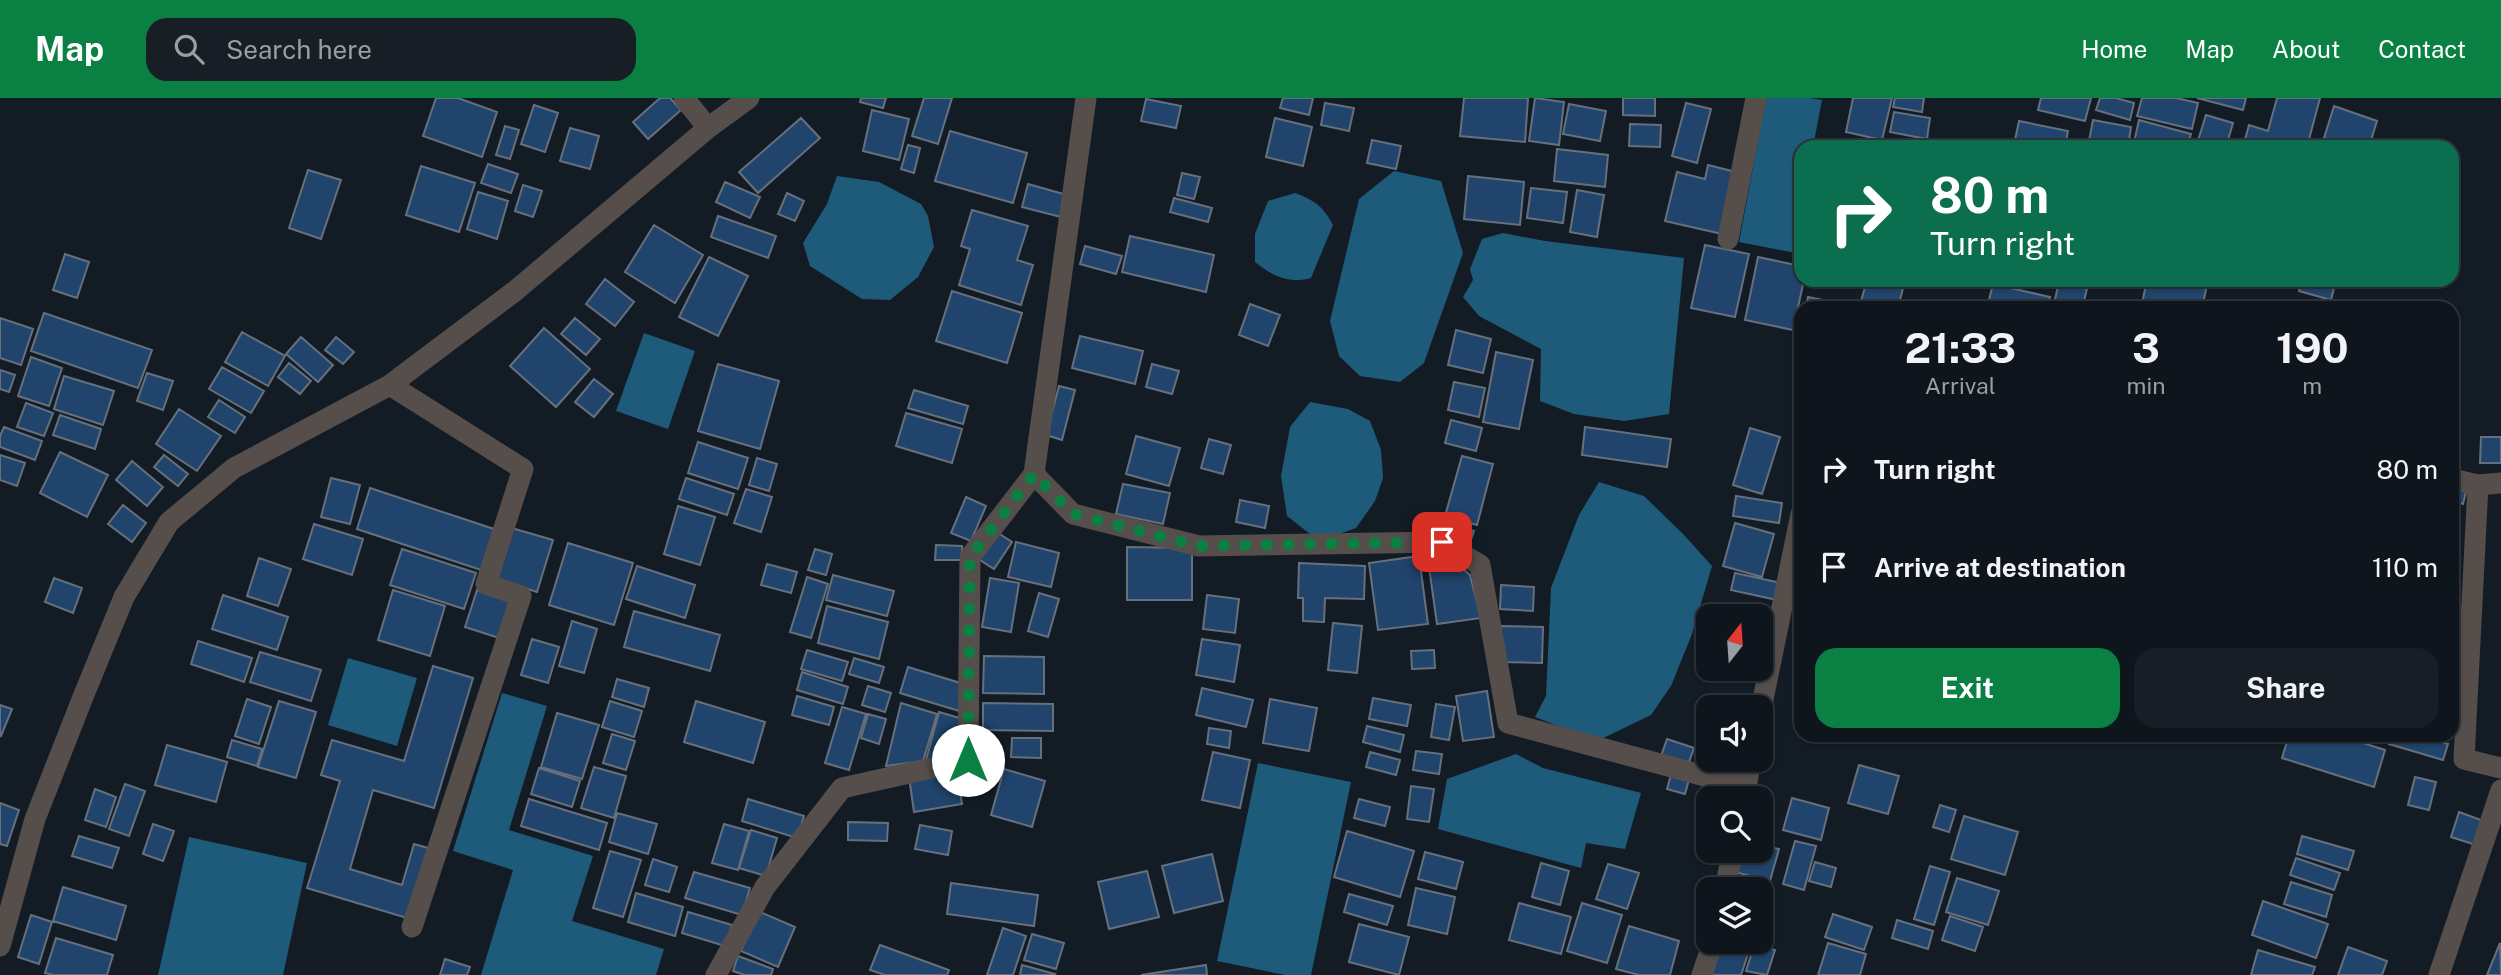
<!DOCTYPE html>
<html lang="en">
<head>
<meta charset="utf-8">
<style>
	:root { --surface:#0e151c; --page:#171e25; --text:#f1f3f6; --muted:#9b9fa3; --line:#2e343b; --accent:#0b8043 }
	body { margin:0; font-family:"Public Sans",sans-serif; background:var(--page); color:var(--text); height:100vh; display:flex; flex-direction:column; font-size:26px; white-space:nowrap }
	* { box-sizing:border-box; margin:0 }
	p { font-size:23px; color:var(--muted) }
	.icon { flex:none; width:38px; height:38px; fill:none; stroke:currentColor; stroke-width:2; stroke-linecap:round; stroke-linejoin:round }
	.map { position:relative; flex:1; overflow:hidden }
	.details { position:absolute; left:1794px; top:203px; width:665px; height:441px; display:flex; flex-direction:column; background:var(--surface); border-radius:21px; box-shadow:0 2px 5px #0004,0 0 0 2px var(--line) }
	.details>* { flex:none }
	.hud { position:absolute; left:1794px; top:42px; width:665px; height:147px; border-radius:21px; box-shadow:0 2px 5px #0004,0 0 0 2px var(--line); background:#0b6e4f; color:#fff; overflow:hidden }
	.needle { width:46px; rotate:17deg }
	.buttons { position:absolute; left:1696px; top:506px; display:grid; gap:14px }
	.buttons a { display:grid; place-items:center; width:77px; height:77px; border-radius:14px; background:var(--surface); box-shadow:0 2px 5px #0004,0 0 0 2px var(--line); font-size:35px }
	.pin { position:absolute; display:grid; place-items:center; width:60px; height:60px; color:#fff; margin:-30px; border-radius:14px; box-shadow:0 4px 10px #0006 }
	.me { position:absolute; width:77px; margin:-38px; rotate:0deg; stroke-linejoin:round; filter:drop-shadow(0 0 5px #0008) }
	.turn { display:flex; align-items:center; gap:24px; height:147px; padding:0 21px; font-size:32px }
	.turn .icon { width:91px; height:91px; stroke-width:2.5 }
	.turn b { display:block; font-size:49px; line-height:60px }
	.eta { display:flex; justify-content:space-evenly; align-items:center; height:119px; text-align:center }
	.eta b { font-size:42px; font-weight:700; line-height:49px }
	.cta { display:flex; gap:14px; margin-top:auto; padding:14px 21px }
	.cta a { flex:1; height:80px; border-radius:21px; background:var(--accent); color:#fff; font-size:28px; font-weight:700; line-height:80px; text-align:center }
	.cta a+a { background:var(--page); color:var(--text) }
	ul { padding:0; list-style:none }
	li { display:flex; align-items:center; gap:21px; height:98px; padding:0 21px }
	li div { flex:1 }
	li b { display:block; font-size:26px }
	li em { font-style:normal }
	header { display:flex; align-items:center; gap:42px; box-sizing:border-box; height:98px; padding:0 35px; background:var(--accent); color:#fff }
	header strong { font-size:33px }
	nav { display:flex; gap:38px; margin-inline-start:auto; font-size:24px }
	.search { width:490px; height:63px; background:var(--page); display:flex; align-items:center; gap:18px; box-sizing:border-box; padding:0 24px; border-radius:21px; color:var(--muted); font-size:26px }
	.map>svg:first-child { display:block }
	.water { fill:#1e5b7a }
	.building { fill:#20446c; stroke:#66707d; stroke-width:2 }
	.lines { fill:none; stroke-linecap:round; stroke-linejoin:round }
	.minor { stroke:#554e4b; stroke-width:21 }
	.route { stroke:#0b8043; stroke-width:12; stroke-dasharray:0 21.6 }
</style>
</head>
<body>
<header>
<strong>Map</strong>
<div class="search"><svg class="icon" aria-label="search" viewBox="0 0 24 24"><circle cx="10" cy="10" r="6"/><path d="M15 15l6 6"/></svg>Search here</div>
<nav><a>Home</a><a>Map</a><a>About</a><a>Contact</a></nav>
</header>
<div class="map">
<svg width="2501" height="877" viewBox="0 0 2501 877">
	<rect width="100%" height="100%" fill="#131c25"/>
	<!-- water -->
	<path class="water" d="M1766,0H1810L1822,2L1813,49H1801V156L1739,144Z
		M1394,73L1441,83L1463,155L1424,265L1400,284L1360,278L1339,258L1330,223L1359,101Z
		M837,78L879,84L921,106L928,118L934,149L918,179L890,202L862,201L810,168L803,145L827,106Z
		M1295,95C1314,102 1323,108 1333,127L1311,180C1290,186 1272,178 1255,164V136L1268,103Z
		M1503,135L1545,143L1684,160L1669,316L1624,323L1574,316L1540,303L1541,251L1479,218L1463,199L1473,182L1470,171L1482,141Z
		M644,235L695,253L668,331L616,313Z
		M1310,304L1348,311L1370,323L1381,352L1383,380L1375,403L1356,430L1336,437L1314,439L1287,418L1281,378L1290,329Z
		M1599,384L1644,398L1684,437L1712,468L1692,536L1671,588L1651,617L1597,643L1535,619L1546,598L1551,490L1579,417Z
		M348,560L417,580L397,648L328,627Z
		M502,595L547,608L509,732L593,758L572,823L664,851L656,877H481L513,772L453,753Z
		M1516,656L1543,670L1641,695L1625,751L1586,745L1581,770L1438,731L1447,681Z
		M1258,665L1351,684L1311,877H1285L1217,863Z
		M189,739L307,765L283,877H158Z"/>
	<!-- building -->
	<path class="building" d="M436,0H458L497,14L482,59L423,38Z
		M660,0H670L681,12L648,41L633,24Z
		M861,0H886L883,10L860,4Z
		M924,0H952L938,46L912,38Z
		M1283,0H1313L1309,17L1280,10Z
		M1464,0H1528L1525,44L1460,38Z
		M1535,0L1564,4L1559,47L1529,43Z
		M1623,0H1655V18L1623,17Z
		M1853,0H1892L1882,42L1846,34Z
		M1895,0H1924L1922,14L1893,9Z
		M2041,0H2091L2085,23L2038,12Z
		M2100,0H2116L2134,5L2130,22L2096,12Z
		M2142,0H2176L2198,5L2192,31L2137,18Z
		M2197,0H2246L2243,12Z
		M2277,0H2320L2307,49H2243L2249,27L2268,33Z
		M1146,1L1181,8L1176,30L1141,23Z
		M1325,5L1354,10L1349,33L1321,27Z
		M1686,5L1711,11L1697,65L1672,58Z
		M1569,6L1606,13L1600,43L1563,36Z
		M534,7L558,15L545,54L521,46Z
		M2334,8L2377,23L2369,49H2352L2324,40Z
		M872,12L909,21L899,62L863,53Z
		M1894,14L1930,20L1927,41L1890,34Z
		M2206,17L2233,25L2226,49H2196Z
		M801,20L820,40L758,95L739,74Z
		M1275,20L1312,29L1303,68L1266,59Z
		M2093,22L2131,29L2128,49L2089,43Z
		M2139,22L2191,36L2187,49H2133Z
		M2019,23L2068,33L2065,49H2049L2015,42Z
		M1630,26L1661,27L1660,49L1629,48Z
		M505,28L519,32L510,61L496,57Z
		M570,30L599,38L590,71L560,63Z
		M950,33L1027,55L1013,105L935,83Z
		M1372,42L1401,48L1396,71L1367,65Z
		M1892,43L1937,49H1891Z
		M908,47L920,50L914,75L901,71Z
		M1557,51L1608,57L1605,89L1554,83Z
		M488,66L518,76L511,95L481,85Z
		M1708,67L1736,74L1722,136L1665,123L1677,74L1705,81Z
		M421,68L475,85L459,134L406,117Z
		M308,72L341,82L321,141L289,130Z
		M1182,75L1200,79L1194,101L1177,97Z
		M1468,78L1524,84L1520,127L1464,121Z
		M725,84L760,99L750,120L716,104Z
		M1028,86L1067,97L1061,119L1022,109Z
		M523,87L542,93L533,119L515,113Z
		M1531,90L1567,94L1563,125L1527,120Z
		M1577,92L1604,97L1597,139L1570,134Z
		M478,94L508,103L497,141L467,131Z
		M787,95L804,103L795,123L778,116Z
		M1174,100L1212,110L1208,124L1170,114Z
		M972,112L1028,128L1017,162L1033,167L1021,207L959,187L970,151L961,148Z
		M718,118L776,138L768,160L711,139Z
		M654,127L703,157L675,205L625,174Z
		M1130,138L1214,157L1206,194L1122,174Z
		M1705,147L1749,156L1735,219L1691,210Z
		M1085,148L1122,158L1116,176L1080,166Z
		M65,156L89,164L77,200L53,192Z
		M709,159L748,178L718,238L679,219Z
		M1758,159L1801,168V182H1804L1793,232L1745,222Z
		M605,181L634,204L615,228L586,206Z
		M1867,182H1905L1898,210H1859Z
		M2147,182H2182L2207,187L2202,210H2141Z
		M2302,182H2336L2331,202L2299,193Z
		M2059,184L2087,191L2082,210H2053Z
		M1993,186L2050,199L2047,210H2005L1988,206Z
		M952,193L1022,215L1007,265L936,243Z
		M1808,199L1823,202L1821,210H1806Z
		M1250,206L1280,217L1268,248L1239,237Z
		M44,215L152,252L138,290L31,253Z
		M0,220L33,231L21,267L0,260Z
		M575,220L600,241L586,257L561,236Z
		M544,230L590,271L556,309L510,268Z
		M1456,232L1491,241L1483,275L1448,267Z
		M242,234L285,258L268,288L225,264Z
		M1080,238L1143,253L1135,286L1072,270Z
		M301,239L333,267L318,284L286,256Z
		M336,239L354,254L343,266L325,252Z
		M1496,254L1533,262L1519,331L1483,324Z
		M31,259L62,270L49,308L18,298Z
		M289,265L311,283L300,296L278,279Z
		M718,266L779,283L760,351L698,333Z
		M1152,266L1179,273L1172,296L1146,289Z
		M222,269L264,293L251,315L209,291Z
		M0,272L15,277L9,294L0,291Z
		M147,275L173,283L163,312L137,303Z
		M64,278L114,293L103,327L54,311Z
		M594,281L613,296L594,319L575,304Z
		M1454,284L1485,290L1479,319L1448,312Z
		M1059,288L1075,292L1062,342L1046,337Z
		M914,292L968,308L963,326L908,310Z
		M219,302L245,319L235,335L208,319Z
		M26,305L53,315L44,338L17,329Z
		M179,311L221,338L197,373L156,346Z
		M906,315L962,331L952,365L896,348Z
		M60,317L101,331L95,351L53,337Z
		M1451,322L1482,330L1476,353L1445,345Z
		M4,329L42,343L35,362L0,349V338Z
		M1585,329L1671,341L1667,369L1582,357Z
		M1750,330L1780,339L1762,396L1733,387Z
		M1136,338L1180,350L1169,388L1126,376Z
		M2481,339H2501V365H2480Z
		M1209,341L1231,347L1223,376L1201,370Z
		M698,344L748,360L738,391L688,375Z
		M60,354L108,377L87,419L40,395Z
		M0,357L25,365L17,388L0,382Z
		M164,357L188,376L178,388L154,369Z
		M1462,358L1493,366L1477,427L1445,418Z
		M757,360L777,366L769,393L749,387Z
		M132,363L163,389L147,408L116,382Z
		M331,380L360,387L350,426L321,419Z
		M686,380L734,396L727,417L679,401Z
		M1123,386L1170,395L1163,426L1116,416Z
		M2452,386L2467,390L2463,406L2452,402Z
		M370,390L494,431L481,472L357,431Z
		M746,391L772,399L761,434L734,425Z
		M1736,398L1782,405L1779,425L1733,418Z
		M966,399L986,408L971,443L951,435Z
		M1240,402L1269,408L1265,430L1236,424Z
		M123,407L146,425L132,444L108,426Z
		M678,408L715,419L700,467L664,456Z
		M1436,420L1474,433L1468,450L1430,437Z
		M1735,425L1774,436L1762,479L1723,468Z
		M314,426L363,441L352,477L303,461Z
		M508,429L553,442L537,494L493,480Z
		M995,433L1012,444L994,471L977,460Z
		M1016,444L1059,455L1051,489L1008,479Z
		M568,445L633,465L614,527L549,507Z
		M936,447L962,448V462H935Z
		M1127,449L1192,450V502H1127Z
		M402,451L476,475L464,511L390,487Z
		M815,451L832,456L826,477L808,472Z
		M1443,454L1470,477L1481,520L1437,526L1427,455Z
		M1419,458L1428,526L1378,532L1369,465Z
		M259,460L291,471L278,508L247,498Z
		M1299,465L1365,468L1364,501L1325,500L1324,524L1303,523V500H1298Z
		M767,466L797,474L791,495L761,487Z
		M637,468L695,487L685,520L626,501Z
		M1735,475L1781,485L1777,502L1731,492Z
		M833,477L894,493L887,518L826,502Z
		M807,479L828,486L811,540L790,534Z
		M54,480L82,490L73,515L45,504Z
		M990,480L1019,485L1011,534L982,529Z
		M1501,487L1534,489L1533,513L1500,511Z
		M393,492L445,508L430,558L378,542Z
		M477,492L511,502L499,540L465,529Z
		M1039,495L1059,501L1048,539L1028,533Z
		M223,497L288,519L277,552L212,531Z
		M1207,497L1239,501L1235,535L1203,531Z
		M827,508L888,524L879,561L818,545Z
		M2452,508L2461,510L2452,540Z
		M634,513L720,537L710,573L624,549Z
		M572,523L597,531L584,575L559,568Z
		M1333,525L1362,528L1357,575L1328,572Z
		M1501,528L1543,529L1542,565L1500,564Z
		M532,541L559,549L548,585L521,577Z
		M1202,541L1240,547L1234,584L1196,577Z
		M198,543L252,560L244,584L191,566Z
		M807,552L848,564L842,583L801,571Z
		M1434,552L1435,570L1412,571L1411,553Z
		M260,554L321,572L311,603L250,584Z
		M984,558L1044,559V596L983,595Z
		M854,560L884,569L879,585L849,576Z
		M433,568L473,580L434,710L373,692L350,771L402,787L414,746L428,750L407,820L307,790L340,683L321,677L332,642L404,663Z
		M908,569L967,587L959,613L900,595Z
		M802,574L848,589L843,606L797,592Z
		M617,581L649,590L644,609L612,599Z
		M868,588L891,595L885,614L862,607Z
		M1202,590L1253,602L1246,629L1196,617Z
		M1487,593L1494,639L1463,643L1456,598Z
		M797,598L834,609L829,627L792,617Z
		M1373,600L1411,607L1407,628L1369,621Z
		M247,601L271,609L259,646L235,638Z
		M1270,601L1317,610L1309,653L1263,645Z
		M279,603L316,614L296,680L258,669Z
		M610,603L642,613L634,639L602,629Z
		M696,603L765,624L753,665L684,644Z
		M901,605L937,616L923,663L886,668Z
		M983,605L1053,606V633L983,632Z
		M1436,606L1455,609L1449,642L1431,639Z
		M0,607L12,611L1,638L0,637Z
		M842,609L866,616L849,672L825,665Z
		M939,614L966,622L957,654L926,662Z
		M557,615L599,627L582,681L541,669Z
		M868,616L886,621L879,646L861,640Z
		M1367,628L1404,637L1400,654L1363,644Z
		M1209,630L1231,633L1229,650L1207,646Z
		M612,636L635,643L626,672L603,665Z
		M2289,637H2338L2385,652L2374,689L2282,660Z
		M2392,637H2420L2448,646L2443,662L2389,646Z
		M1012,640H1041V660L1011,659Z
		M1667,641L1694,650L1687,670L1660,661Z
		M232,642L262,651L257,668L227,659Z
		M167,647L227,664L216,704L155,687Z
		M1416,653L1442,656L1439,676L1413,672Z
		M1213,654L1250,662L1240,710L1202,702Z
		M1370,654L1400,662L1396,677L1366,669Z
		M1859,667L1899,678L1888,716L1848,705Z
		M594,669L626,678L614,720L581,710Z
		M539,670L580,683L572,709L531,696Z
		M1004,671L1045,683L1032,729L991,717Z
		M957,672L962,706L914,714L909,679Z
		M1672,673L1690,678L1685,696L1667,691Z
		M2415,679L2436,684L2429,712L2408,707Z
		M125,686L145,693L129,738L109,731Z
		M1411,688L1434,691L1429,724L1407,721Z
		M1751,690L1768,694L1760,722V700H1749Z
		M95,691L116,699L106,729L85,722Z
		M1792,700L1829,710L1821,742L1783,732Z
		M529,701L607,725L599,752L521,728Z
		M748,701L804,718L797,740L742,723Z
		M1359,701L1390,709L1385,728L1354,720Z
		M0,705L19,712L7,748L0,746Z
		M1940,707L1956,712L1949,734L1933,729Z
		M2459,714L2484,723L2476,747L2451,739Z
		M617,715L657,726L648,756L609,744Z
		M1964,718L2018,734L2005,777L1951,761Z
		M848,724L888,725L887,743L848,742Z
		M153,726L174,733L163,763L143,756Z
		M724,726L749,733L738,772L712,765Z
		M920,727L952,733L948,757L915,751Z
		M751,732L777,740L766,778L739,770Z
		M1347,733L1414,753L1400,799L1334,779Z
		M79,738L119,750L112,770L72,758Z
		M2302,738L2354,753L2348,772L2297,756Z
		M1795,743L1816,748L1804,792L1783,786Z
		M1760,747L1779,751L1770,783L1735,774L1741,752H1760Z
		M610,753L641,762L623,819L593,810Z
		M1425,754L1463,764L1456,791L1418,781Z
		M1212,756L1223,803L1174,815L1162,768Z
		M2296,760L2340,775L2334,792L2290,777Z
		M653,761L677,769L669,794L645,787Z
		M1815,764L1836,770L1831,789L1809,783Z
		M1541,765L1569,773L1560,807L1532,799Z
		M1608,766L1639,775L1627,811L1596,801Z
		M1930,768L1950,774L1934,827L1914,821Z
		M1147,773L1159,819L1109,831L1098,784Z
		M694,774L750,790L742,817L685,800Z
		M1736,778L1752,783L1750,791H1732Z
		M1957,780L1999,793L1988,827L1946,814Z
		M2291,784L2332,797L2326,819L2284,806Z
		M951,785L1038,797L1034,828L947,816Z
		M63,789L126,808L116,842L53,823Z
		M1416,790L1455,799L1447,836L1408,827Z
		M636,795L683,809L675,838L628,824Z
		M1349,796L1393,808L1387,827L1344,814Z
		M2263,803L2328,826L2316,860L2252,837Z
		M1519,805L1571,819L1561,856L1509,842Z
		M1582,805L1622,817L1607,865L1567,853Z
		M758,813L795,829L778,869L741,853Z
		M688,814L732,827L725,848L682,835Z
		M1833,816L1872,829L1864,852L1825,839Z
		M31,817L52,824L39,866L18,859Z
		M1950,818L1983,829L1975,853L1942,842Z
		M1897,822L1933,833L1928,851L1892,840Z
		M1359,826L1409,839L1399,877L1349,864Z
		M1629,828L1679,843L1670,877H1639L1616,871Z
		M1003,830L1026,838L1013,877H987Z
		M1032,836L1064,845L1056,871L1024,862Z
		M56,840L113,857L107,877H53L45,875Z
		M1719,844H1742L1751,847L1741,877H1707Z
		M1755,845L1775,852L1767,877L1746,873Z
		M1828,845L1866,856L1860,877H1818Z
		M2500,845L2501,877H2487Z
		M880,847L949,872L947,877H885L870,872Z
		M2348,849L2387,863L2382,877H2338Z
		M2258,852L2315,869L2312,877H2251Z
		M738,858L773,871L771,877H745L733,873Z
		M445,861L470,869L467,877H440Z
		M1022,867L1055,876L1054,877H1020Z
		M1206,867L1207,877H1141Z"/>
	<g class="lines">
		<!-- minor -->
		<path class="minor" d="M684,0L708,30
			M1728,141L1756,0
			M390,287L523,371L486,486L521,498L412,829
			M1034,376L1073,416L1199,448L1442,444L1480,467L1508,625L1746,689
			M2452,381L2478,387L2501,385
			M2478,387L2464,661L2501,670
			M1760,616L1801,416
			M1744,700L1751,662
			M1725,791L1733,752
			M0,848L35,721L83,599L124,499L169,424L234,370L390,287L515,193L708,30L749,0
			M716,877L765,789L842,690L968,662L970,459L1034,376L1086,0
			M1702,877L1713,844
			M2439,877L2501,692"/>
	</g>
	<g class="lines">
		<!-- route -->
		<path class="route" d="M968,662L970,459L1034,376L1073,416L1199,448L1442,444"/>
	</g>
</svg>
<div class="buttons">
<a><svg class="needle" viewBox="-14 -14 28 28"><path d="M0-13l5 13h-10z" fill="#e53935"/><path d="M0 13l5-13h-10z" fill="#9b9fa3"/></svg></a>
<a><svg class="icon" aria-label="sound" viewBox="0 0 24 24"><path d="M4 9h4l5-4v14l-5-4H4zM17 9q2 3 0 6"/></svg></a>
<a><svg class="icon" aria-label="search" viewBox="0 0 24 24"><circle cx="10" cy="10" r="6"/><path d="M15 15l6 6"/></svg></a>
<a><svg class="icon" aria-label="layers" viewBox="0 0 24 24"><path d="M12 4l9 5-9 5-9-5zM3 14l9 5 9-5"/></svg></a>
</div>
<div class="pin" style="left:1442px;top:444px;background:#d93025"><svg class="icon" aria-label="arrive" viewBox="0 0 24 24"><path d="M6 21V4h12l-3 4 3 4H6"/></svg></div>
<svg class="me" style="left:968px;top:662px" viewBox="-20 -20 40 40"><circle r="19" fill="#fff"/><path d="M0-13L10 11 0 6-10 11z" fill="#0b8043"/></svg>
<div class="hud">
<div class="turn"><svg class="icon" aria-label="right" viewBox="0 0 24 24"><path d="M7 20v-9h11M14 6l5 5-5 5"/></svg><div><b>80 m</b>Turn right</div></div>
</div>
<section class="details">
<div class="eta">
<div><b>21:33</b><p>Arrival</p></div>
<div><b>3</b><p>min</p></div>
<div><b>190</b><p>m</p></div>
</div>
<ul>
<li><svg class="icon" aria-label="right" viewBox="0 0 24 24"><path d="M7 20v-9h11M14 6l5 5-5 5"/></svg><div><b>Turn right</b></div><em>80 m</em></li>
<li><svg class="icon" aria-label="arrive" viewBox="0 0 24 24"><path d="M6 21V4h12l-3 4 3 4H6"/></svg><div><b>Arrive at destination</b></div><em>110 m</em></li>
</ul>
<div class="cta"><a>Exit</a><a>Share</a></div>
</section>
</div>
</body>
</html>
